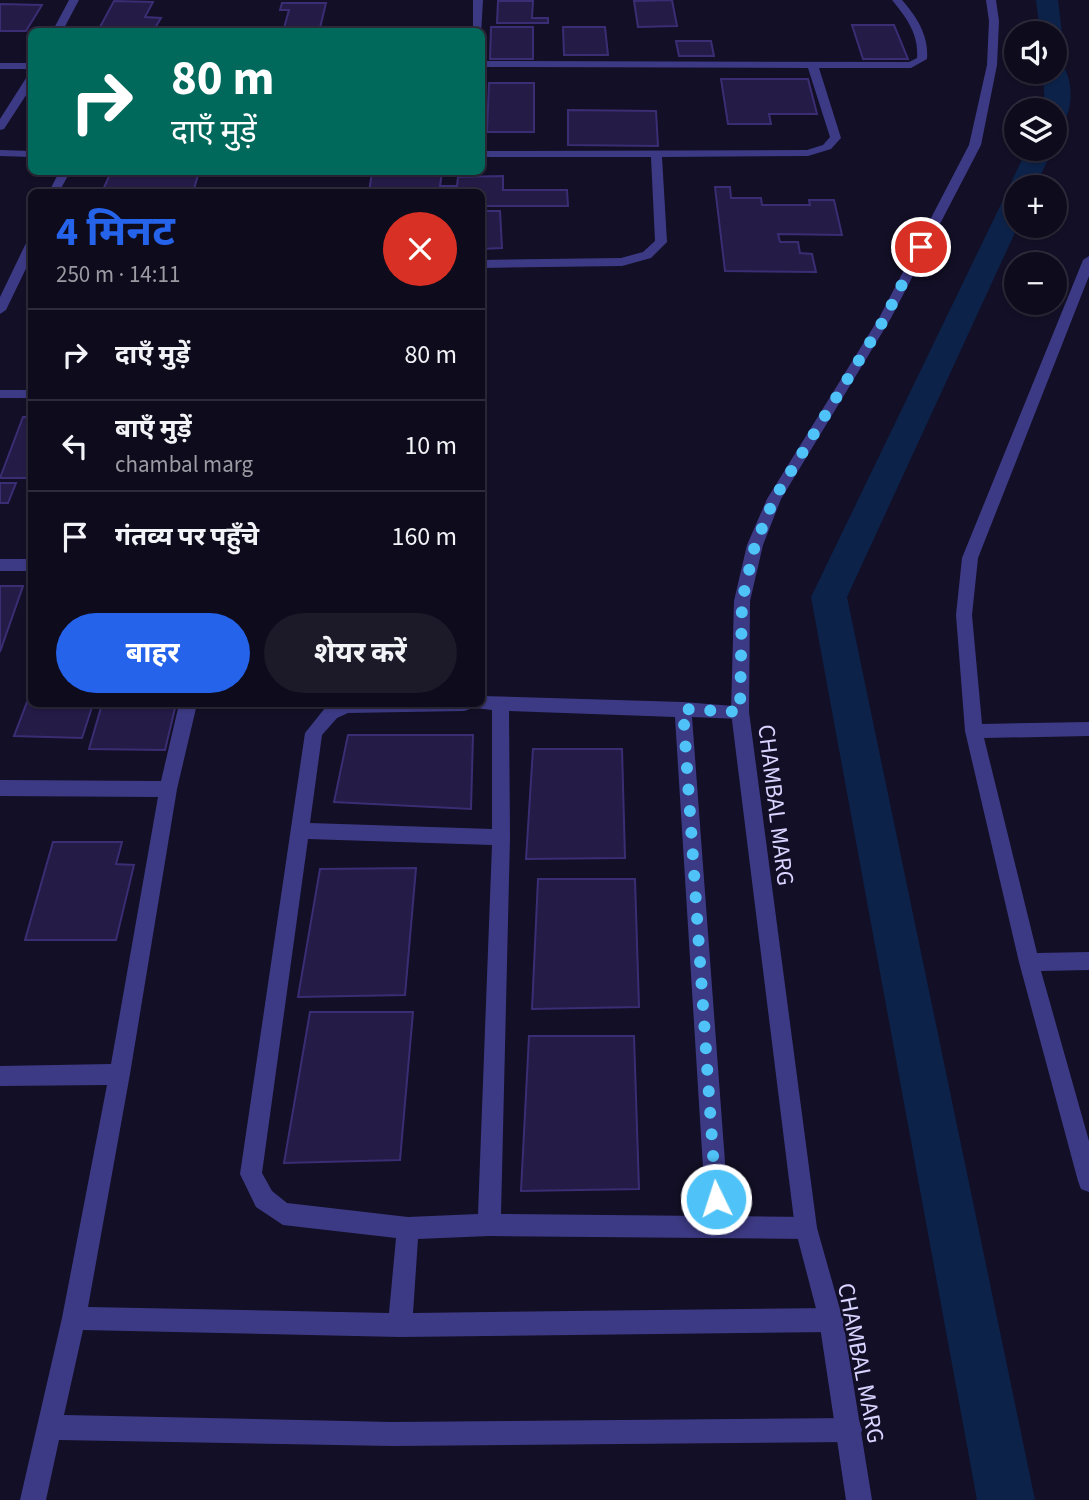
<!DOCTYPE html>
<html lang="hi">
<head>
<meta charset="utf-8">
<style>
	:root { --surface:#0e0b1c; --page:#1c1929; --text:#f1f3f6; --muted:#9b9ba3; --line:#2e2b3b; --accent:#2563eb }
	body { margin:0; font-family:"Source Sans 3","Noto Sans Devanagari",sans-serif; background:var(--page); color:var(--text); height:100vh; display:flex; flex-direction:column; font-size:26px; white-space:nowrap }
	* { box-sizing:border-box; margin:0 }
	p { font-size:23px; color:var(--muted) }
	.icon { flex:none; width:38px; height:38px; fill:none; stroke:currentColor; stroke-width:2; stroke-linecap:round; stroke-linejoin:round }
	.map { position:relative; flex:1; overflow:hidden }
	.drawer { position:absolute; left:28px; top:189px; width:457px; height:518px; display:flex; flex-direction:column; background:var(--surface); border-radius:10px; box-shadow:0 2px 5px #0004,0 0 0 2px var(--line) }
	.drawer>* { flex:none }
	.top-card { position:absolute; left:28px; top:28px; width:457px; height:147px; border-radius:10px; box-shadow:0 2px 5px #0004,0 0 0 2px var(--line); background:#00695c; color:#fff; overflow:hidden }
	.tools { position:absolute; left:1004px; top:21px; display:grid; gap:14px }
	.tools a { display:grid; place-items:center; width:63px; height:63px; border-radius:50%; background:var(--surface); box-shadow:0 2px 5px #0004,0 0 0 2px var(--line); font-size:35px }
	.pin { position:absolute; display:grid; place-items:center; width:60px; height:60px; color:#fff; margin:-30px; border:4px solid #fff; border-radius:50%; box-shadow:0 2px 7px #0007 }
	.me { position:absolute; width:77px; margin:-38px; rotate:356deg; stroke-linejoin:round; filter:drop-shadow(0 0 5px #0008) }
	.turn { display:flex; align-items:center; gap:24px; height:147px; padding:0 28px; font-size:32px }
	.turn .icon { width:91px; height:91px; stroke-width:2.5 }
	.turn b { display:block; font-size:49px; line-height:60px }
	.round { display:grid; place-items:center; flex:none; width:74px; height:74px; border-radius:37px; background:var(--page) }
	.head { display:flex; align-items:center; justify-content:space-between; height:119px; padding:0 28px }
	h1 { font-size:42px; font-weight:700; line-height:52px; color:var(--accent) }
	.action { display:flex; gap:14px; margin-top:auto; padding:14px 28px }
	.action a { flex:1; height:80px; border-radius:42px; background:var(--accent); color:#fff; font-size:28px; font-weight:700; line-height:80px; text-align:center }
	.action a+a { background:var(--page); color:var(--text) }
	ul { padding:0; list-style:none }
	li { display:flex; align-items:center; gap:21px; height:91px; padding:0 28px; border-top:2px solid var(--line) }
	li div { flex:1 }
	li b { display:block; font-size:26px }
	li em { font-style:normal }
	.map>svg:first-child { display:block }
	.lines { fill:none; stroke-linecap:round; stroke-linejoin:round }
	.canal { fill:#0c2248; fill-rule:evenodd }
	.building { fill:#241b47; stroke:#3b2d73; stroke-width:2 }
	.minor { fill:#3d3a85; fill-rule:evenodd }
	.tertiary { fill:#3d3a85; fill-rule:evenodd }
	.route { stroke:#4fc3f7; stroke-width:12; stroke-dasharray:0 21.6 }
	.labels { text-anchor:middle; stroke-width:5; stroke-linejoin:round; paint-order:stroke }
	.street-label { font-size:24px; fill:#d9d4ff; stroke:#130f26 }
</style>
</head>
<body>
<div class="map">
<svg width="1089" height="1500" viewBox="0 0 1089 1500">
	<rect width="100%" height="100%" fill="#130f26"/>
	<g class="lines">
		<!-- canal -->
		<path class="canal" d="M1036,0H1058L1062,33L1059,38L1055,39V33H1040Z
			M1055,64L1063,66C1073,80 1073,108 1064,121L1055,123V110H1045L1043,72H1055Z
			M1027,149H1053L1035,187H1017L1018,226L847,597L1035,1500H977L811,597L1004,198L1012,191L1009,187Z"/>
	</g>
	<!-- building -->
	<path class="building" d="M672,0L677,26L638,27L634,1Z
		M114,1L153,2L145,17L161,18L155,28L100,27Z
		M498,1H533L532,18H548V23H497Z
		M282,3H326L320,28H284L289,10H280Z
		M0,4L42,5L26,31H0Z
		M852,25H894L908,59H863Z
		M491,27H533V59H490Z
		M563,27H605L608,55H564Z
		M173,29H286L285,32H172Z
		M676,41H711L714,56H679Z
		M721,79H808L817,114H769L771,124H728Z
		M489,83H534V132H487Z
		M568,110L656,111L658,146L568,145Z
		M164,172H199L193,192H102L110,174Z
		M372,172H442L440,186H457L458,177L503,176V190H567L568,206H481V192H369Z
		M715,187H730L731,198H761L762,205H810L809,200H834L842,235L778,234L780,242H798L800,253L812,254L816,272L725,271Z
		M481,211H500L502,248L481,249Z
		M23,417H32V478H0Z
		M0,483H16L8,503H0Z
		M0,586H23L0,652Z
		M32,689V704H93L82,738L14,736Z
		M102,704H176L165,750L89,749Z
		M348,735H473L471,809L334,802Z
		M533,749H622L625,858L526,859Z
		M53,842H122L116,864L134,865L116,940H25Z
		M416,868L405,995L298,997L320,869Z
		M538,879H635L639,1007L532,1009Z
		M310,1012H413L400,1160L284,1163Z
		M529,1036H634L639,1189L521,1191Z"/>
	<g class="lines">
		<!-- minor -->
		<path class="minor" d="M69,0H79L62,32H52Z
			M473,0H483L481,34V32H473Z
			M892,0H902C917,17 929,36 927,59L911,68H819L841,138L831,149L808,156L662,157L667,242L651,258L622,266L481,268V260L621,258L643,252L655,241L651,157H481V151L807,150L823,145L830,137L808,68L481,67V61L909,62L917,58C919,34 906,17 892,0Z
			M0,63H32V69H0Z
			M32,74V86L4,129L0,130V119L28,75Z
			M0,150L32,151V157L0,156Z
			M59,172H70L59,192H49Z
			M28,239H32V256L6,310L0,314V297Z
			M1089,256V276L978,558L972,615L982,724L1089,722V736L984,738L1037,953L1089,952V970L1041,971L1089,1141V1192L1081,1189L1078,1181L1019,962L965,731L956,615L962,558L1083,260Z
			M0,390H32V398H0Z
			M0,559H32V571H0Z
			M481,696L683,702L746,707L749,712L746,717L740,719L692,717L729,1216L806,1217L814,1220L817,1228L814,1236L806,1239L489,1236L418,1239L413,1313L831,1308L839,1312L843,1320L839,1328L831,1332L400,1337L83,1330L64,1415L392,1422L850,1418L859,1421L862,1430L859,1439L850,1442L392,1446L59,1440L46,1500H20L62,1318L107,1085L0,1086V1066L111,1064L158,797L0,796V780L161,781L179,704H197L177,789L130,1074L88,1307L389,1313L396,1238L283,1225L256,1207L240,1174L305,733L325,708L335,704H473L470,709L464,711L348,713L337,718L322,735L310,823L492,829V710L475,708L473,704H481ZM509,711L675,717L706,1216L501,1214L510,837ZM308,839L492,845L478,1214L408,1217L287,1203L272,1191L262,1173Z"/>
		<!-- tertiary -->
		<path class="tertiary" d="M986,0H996L999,21L997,65L981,145L891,318L781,499L763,545L750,601L749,712L817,1228L843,1320L872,1500H846L819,1320L795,1228L731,712L734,601L747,545L767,499L879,318L969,145L987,65L989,21Z"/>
	</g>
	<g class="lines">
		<!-- route -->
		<path class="route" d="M716,1199L683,709L740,712L742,601L755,545L774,499L885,318L921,247"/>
	</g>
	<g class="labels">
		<!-- street labels -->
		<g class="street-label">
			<text transform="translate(776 805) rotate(83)" y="8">CHAMBAL MARG</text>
			<text transform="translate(861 1363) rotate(79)" y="8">CHAMBAL MARG</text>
		</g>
	</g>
</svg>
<div class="tools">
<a><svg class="icon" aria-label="sound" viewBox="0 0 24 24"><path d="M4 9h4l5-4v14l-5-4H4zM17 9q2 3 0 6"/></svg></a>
<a><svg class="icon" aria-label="layers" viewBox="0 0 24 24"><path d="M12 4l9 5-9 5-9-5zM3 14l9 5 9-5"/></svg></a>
<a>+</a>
<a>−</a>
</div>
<div class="pin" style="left:921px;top:247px;background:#d93025"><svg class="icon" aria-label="arrive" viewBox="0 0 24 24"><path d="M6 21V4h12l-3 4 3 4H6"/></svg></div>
<svg class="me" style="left:716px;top:1199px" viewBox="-20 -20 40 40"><circle r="17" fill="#4fc3f7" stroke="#fff" stroke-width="3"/><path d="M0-11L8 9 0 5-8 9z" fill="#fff"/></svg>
<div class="top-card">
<div class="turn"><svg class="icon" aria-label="right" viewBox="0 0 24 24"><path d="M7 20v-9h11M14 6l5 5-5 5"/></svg><div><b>80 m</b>दाएँ मुड़ें</div></div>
</div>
<section class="drawer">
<div class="head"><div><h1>4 मिनट</h1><p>250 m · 14:11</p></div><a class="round" style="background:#d93025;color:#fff"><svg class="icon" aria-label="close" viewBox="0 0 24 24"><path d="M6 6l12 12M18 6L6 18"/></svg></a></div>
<ul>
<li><svg class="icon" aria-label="right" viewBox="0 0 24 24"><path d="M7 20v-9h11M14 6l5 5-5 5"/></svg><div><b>दाएँ मुड़ें</b></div><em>80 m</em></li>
<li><svg class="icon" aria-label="left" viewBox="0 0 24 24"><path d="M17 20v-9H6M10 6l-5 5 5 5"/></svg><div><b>बाएँ मुड़ें</b><p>chambal marg</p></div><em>10 m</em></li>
<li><svg class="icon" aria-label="arrive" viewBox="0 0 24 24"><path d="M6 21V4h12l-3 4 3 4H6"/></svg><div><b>गंतव्य पर पहुँचे</b></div><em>160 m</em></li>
</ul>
<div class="action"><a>बाहर</a><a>शेयर करें</a></div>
</section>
</div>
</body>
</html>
